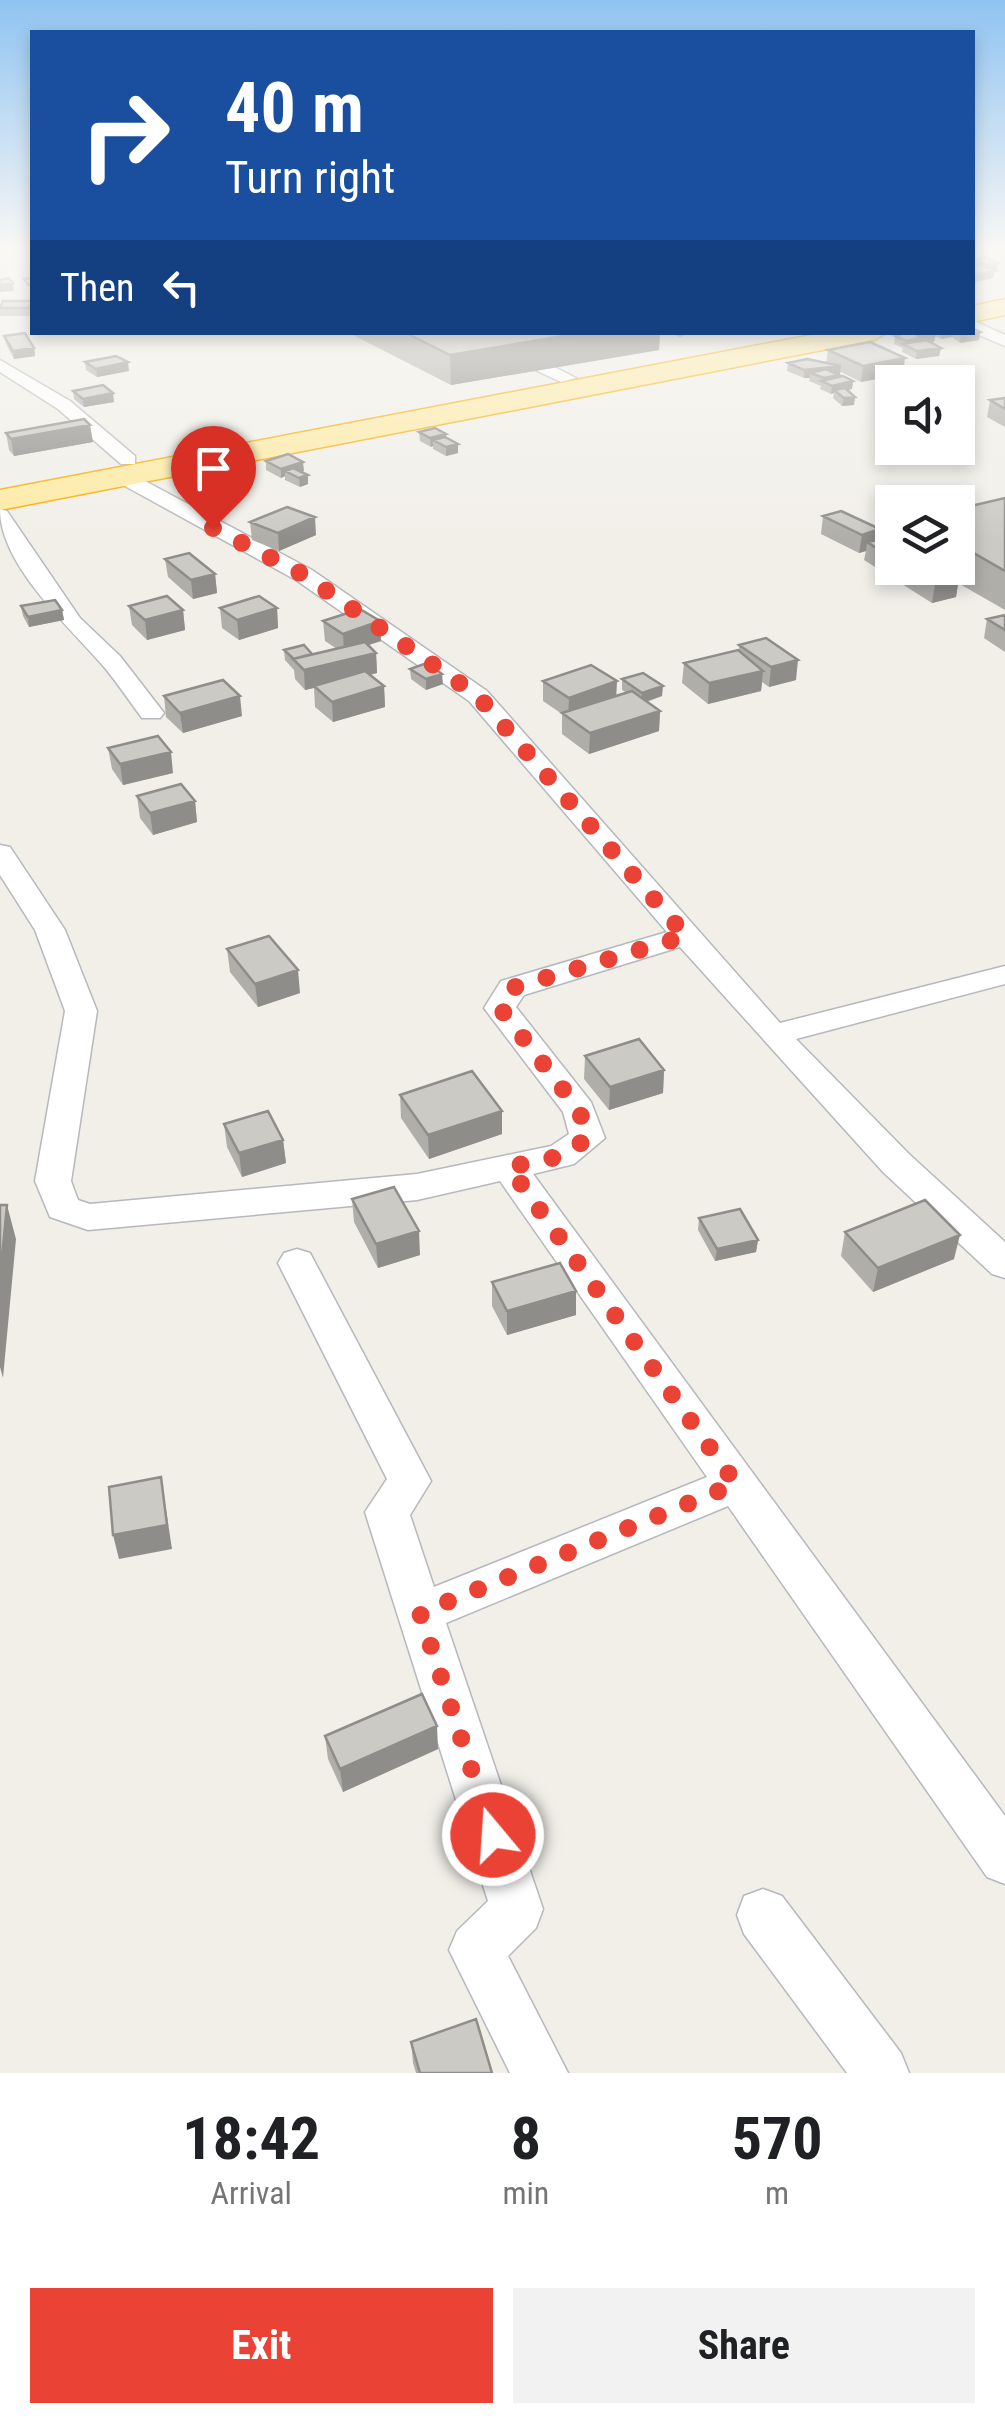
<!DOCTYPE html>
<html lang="en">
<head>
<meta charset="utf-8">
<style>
	:root { --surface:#fff; --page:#f2f2f2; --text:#202124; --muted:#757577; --accent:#ea4335 }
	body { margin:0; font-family:"Roboto Condensed",sans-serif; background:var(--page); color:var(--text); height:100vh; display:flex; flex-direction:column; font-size:38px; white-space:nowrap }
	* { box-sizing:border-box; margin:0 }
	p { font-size:32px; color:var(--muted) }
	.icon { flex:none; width:55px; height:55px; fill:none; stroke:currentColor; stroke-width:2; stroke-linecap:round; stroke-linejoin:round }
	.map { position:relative; height:2073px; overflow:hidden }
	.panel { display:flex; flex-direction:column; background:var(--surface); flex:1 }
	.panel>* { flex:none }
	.top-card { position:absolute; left:30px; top:30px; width:945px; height:305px; border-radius:0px; box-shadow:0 5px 15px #0003; background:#1a4fa0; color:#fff; overflow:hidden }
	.buttons { position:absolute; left:875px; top:365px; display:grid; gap:20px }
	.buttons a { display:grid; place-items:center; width:100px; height:100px; border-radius:0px; background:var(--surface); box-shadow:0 5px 15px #0003; font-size:50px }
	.pin { position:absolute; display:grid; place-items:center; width:85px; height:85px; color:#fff; margin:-102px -42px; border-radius:50% 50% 50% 0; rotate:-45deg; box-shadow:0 0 10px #0007 }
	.pin .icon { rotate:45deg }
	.me { position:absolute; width:110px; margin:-55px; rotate:342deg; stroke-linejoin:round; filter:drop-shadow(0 0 8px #0008) }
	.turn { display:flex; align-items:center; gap:35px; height:210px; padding:0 30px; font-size:45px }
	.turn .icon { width:130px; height:130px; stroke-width:2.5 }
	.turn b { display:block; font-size:70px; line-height:85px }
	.then { display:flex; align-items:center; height:95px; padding:0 30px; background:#0003; gap:20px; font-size:38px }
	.eta { display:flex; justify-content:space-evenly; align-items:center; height:170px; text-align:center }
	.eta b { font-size:60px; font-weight:700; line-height:70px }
	.action { display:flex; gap:20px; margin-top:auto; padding:20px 30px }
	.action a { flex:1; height:115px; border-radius:0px; background:var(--accent); color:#fff; font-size:40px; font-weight:700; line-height:115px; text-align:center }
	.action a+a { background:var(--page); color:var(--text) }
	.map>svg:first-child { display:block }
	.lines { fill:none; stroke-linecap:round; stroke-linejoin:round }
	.minor-casing { stroke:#b5b8bc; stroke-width:3 }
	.trunk-casing { stroke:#f9ab00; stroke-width:3 }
	.minor { fill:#fff; fill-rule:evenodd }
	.trunk { fill:#feeaa1; fill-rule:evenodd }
	.wall { fill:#afaea9 }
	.shaded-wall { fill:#8f8d8a }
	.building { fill:#cccac5; stroke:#8f8d8a; stroke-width:2.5 }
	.route { stroke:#ea4335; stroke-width:18; stroke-dasharray:0 32.4 }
</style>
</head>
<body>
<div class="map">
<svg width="1005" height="2073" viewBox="0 0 1005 2073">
	<rect width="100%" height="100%" fill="#f1efe8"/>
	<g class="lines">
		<!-- minor casing -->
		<g class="minor-casing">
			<path id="minor" d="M972,320L1005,335V346L972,332Z
				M503,347H515L576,378L561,382L503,355Z
				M0,360L70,401L135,456V464H121L58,409L0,372Z
				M114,472H128L312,570L487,691L780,1023L1005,966V984L796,1039L909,1154L1005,1242V1278L992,1274L883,1172L680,947L524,995L516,1007L591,1102L605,1138L574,1164L533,1174L1005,1816V1884L987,1877L728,1506L446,1623L543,1909L536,1928L508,1956L568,2073H510L449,1950L457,1931L488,1901L365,1512L387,1479L278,1263L284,1253L297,1249L310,1253L431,1481L410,1515L434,1587L707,1477L500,1181L417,1200L88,1230L50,1217L35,1181L65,1011L35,930L0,875V845L10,847L65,930L97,1011L71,1181L78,1200L90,1204L417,1174L551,1146L569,1134L563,1112L484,1008L501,981L667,932L469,701L296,580L114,480Z
				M0,509L7,511L80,618L120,656L164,713L160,718H142C130,702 118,684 105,668C70,627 0,566 0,509Z
				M763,1889L782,1896L901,2053L909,2073H847L744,1934L737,1915L744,1896Z"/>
		</g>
		<!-- trunk casing -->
		<g class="trunk-casing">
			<path id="trunk" d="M1005,299V315L972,322V306Z
				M827,332H888L874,340L0,510V490Z"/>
		</g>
		<!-- minor -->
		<use href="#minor" class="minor"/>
		<!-- trunk -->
		<use href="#trunk" class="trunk"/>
	</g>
	<!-- wall -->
	<path class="wall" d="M32,301V311L30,316H0V306Z
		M347,332H660L659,350L451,385Z
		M666,332H692L680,337Z
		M908,332H980L979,340L960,343L952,337L941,339L935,336L934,342H930L941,348L939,356L916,359L902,352L903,348L894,344L895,336Z
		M4,336L34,348L35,356L14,359L6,344Z
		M828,350L903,374L861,382L841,372L838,374L839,377L853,381L852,389L847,390L855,397L854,405L842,406L833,398L834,393L831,394L820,389L821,386L809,381L810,378H804L787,371L788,363H826Z
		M85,362L129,371L97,377L86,370Z
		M73,391L114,402L84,407L74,399Z
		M1005,398V427L987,417L990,400Z
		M419,432L446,434V438L458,444V453L446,456L433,449V446L431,447L420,441Z
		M6,433L93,442L14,456L9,450Z
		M266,461L304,471L301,472L308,484L300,487L285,480V476L281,478L266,470Z
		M1005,498V610L958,583L956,597L932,603L864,560L866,551L859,553L821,534L823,516L880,529L879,539L892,538V568H958V509Z
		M250,522L316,535L279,551L252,540Z
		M165,559L215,574L217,593L193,599L168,577Z
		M21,606L62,610L64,620L29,627L23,616Z
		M129,606L183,610L185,630L147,640L132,625Z
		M220,608H277L278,628L239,640L222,628Z
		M1005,615V652L984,638L987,619Z
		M323,621H380L381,641L368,645L376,653L377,673L370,675L384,686L385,707L333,722L315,707L314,688L305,690L295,679L294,670L285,660L284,650L312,654L337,649L325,641Z
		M739,645L796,680L769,687L762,682L761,691L708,704L682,683L684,663L739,651Z
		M410,669L443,684L426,690L411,679Z
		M622,679L662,696L647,702L660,711L659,731L589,754L562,734V714L543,701V681L616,696L627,693L622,690Z
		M164,696L242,716L183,733L166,717Z
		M108,748L173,773L123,785L112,769Z
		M137,796L195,801L197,822L153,835L140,818Z
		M227,949L300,993L258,1007L230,972Z
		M585,1056L664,1070L663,1093L609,1110L584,1079Z
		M400,1095L502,1134L429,1159L401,1118Z
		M224,1124L283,1140L286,1163L242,1177L227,1147Z
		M352,1199L420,1255L378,1268L354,1222Z
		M699,1218L758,1240L756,1252L715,1261L698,1230Z
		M845,1232L954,1259L873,1292L841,1256Z
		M492,1282L576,1315L507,1335L492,1306Z
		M325,1736L438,1749L343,1792L328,1759Z
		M411,2042L492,2073H416L413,2063Z"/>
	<!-- shaded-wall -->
	<path class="shaded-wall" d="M998,263L997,270L986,272L987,265Z
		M995,271L993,278L976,282L975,285H972V275Z
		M13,283L14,291L0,292V285Z
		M587,332H660L659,350L451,385L450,355Z
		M942,332H953L952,337L941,339Z
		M980,332L979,340L960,343L961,335Z
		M936,334L934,342L906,345V341L918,336Z
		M34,348L35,356L14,359L13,351Z
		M941,348L939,356L916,359L917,351Z
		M905,358L903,374L861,382L863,366Z
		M128,362L129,371L97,377L96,369Z
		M841,366L840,374L819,376L810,373V378H804V370Z
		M853,381L852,389L837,392L834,390V393L831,394L832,386Z
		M113,393L114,402L84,407L83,399Z
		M855,397L854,405L842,406L844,398Z
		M90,425L93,442L14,456L11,439Z
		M446,434V443L433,440V446L431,447L430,438Z
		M458,444V453L446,456V447Z
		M303,462L304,471L292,475L285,471V476L281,478V469Z
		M308,475V484L300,487L299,478Z
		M315,517L316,535L279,551L278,533Z
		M880,529L877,548L867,542L866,551L859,553L862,535Z
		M215,574L217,593L193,599L191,580Z
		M959,578L956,597L932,603L935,584Z
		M277,608L278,628L239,640L237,620Z
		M62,610L64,620L29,627L28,617Z
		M183,610L185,630L147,640L145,620Z
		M380,621L381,641L344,653L343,634Z
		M376,653L377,673L305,690L304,670Z
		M798,660L796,680L769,687L771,667Z
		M763,671L761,691L708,704L709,683Z
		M442,674L443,684L426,690V679Z
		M617,681L616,701L568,718L569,698Z
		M384,686L385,707L333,722L332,702Z
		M663,686L662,696L641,703L642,693Z
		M240,696L242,716L183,733L180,713Z
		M660,711L659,731L589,754L590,733Z
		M171,752L173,773L123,785L120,764Z
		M195,801L197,822L153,835L150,813Z
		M298,970L300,993L258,1007L255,984Z
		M664,1070L663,1093L609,1110L610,1087Z
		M502,1111V1134L429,1159L428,1135Z
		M283,1140L286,1163L242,1177L239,1153Z
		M7,1205L16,1239L3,1378L0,1367V1278Z
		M419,1231L420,1255L378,1268L376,1244Z
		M960,1235L954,1259L873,1292L878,1268Z
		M758,1240L756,1252L715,1261L717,1249Z
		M576,1291V1315L507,1335V1311Z
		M161,1477L172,1549L119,1559L113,1535Z
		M437,1726L438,1749L343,1792L340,1769Z"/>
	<!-- building -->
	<path class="building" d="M986,258L998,263L987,265L975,260Z
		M979,264L995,271L972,275V265Z
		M9,278L13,283L0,285V280Z
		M32,278V285H28L24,279Z
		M3,301H32V302L29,308H0Z
		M972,328L980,332L961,335L957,332H972Z
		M404,332H587L450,355Z
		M908,332H933L936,334L918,336L921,338L906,341L895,336Z
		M25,333L34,348L13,351L4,336Z
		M926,340L941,348L917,351L903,344Z
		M870,342L905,358L863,366L828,350Z
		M116,356L128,362L96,369L85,362Z
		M807,359L841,366L804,370L788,363Z
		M826,369L839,375L824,378L810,373Z
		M843,376L853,381L832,386L821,381Z
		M103,385L113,393L83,399L73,391Z
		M845,388L855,397L844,398L834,390Z
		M1005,398V409L990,400Z
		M84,419L90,425L11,439L6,433Z
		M435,428L446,434L430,438L419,432Z
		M445,437L458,444L446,447L433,440Z
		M288,454L303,462L281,469L266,461Z
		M293,468L308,475L299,478L285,471Z
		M1005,498V571L958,544V509Z
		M287,507L315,517L278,533L250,522Z
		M841,511L880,529L862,535L823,516Z
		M891,537L892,538V558L867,542Z
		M189,553L215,574L191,580L165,559Z
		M909,568H942L959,578L935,584Z
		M167,596L183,610L145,620L129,606Z
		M259,596L277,608L237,620L220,608Z
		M55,600L62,610L28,617L21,606Z
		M360,609L380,621L343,634L323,621Z
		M1005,615V630L987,619Z
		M766,638L798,660L771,667L739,645Z
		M365,642L376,653L304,670L293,659Z
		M304,645L312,654L293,659L296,661L284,650Z
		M738,650L763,671L709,683L684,663Z
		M427,663L442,674L426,679L410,669Z
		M591,665L617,681L569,698L543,681Z
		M365,671L384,686L332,702L314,686Z
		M643,673L663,686L642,693L622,679Z
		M223,680L240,696L180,713L164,696Z
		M632,691L660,711L590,733L562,713Z
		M158,736L171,752L120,764L108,748Z
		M181,784L195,801L150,813L137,796Z
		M269,936L298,970L255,984L227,949Z
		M639,1039L664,1070L610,1087L585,1056Z
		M472,1071L502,1111L428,1135L400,1095Z
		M268,1111L283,1140L239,1153L224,1124Z
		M394,1187L419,1231L376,1244L352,1199Z
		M925,1200L960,1235L878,1268L845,1232Z
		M0,1205H7L0,1278Z
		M740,1209L758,1240L717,1249L699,1218Z
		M560,1263L576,1291L507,1311L492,1282Z
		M161,1477L167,1525L113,1535L109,1487Z
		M422,1694L437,1726L340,1769L325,1736Z
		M476,2019L492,2073H420L411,2042Z"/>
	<!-- sky -->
	<linearGradient id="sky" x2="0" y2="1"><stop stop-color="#8fc3f1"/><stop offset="0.46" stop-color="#f9f8f5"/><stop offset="1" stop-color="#f9f8f5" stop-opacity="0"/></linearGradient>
	<rect width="1005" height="541" fill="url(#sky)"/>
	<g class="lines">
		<!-- route -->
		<path class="route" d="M213,528L304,575L478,696L686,936L512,988L500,1008L579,1110L588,1138L562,1156L509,1167L736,1484L420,1613L493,1835"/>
	</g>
</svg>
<div class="buttons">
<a><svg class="icon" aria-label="sound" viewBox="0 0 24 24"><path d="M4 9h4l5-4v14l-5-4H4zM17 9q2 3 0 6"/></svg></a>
<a><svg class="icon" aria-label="layers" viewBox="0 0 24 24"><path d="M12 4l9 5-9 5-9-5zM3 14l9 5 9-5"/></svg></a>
</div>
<div class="pin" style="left:213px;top:528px;background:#d93025"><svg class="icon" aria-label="arrive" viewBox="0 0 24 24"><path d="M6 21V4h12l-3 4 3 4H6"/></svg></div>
<svg class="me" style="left:493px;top:1835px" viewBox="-20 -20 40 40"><circle r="17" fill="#ea4335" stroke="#fff" stroke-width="3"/><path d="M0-11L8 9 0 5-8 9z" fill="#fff"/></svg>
<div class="top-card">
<div class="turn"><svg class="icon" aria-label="right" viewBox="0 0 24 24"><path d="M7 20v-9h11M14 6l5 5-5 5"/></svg><div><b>40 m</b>Turn right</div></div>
<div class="then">Then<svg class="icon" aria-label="left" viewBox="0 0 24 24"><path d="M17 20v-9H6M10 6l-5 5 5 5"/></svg></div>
</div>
</div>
<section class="panel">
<div class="eta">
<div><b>18:42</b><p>Arrival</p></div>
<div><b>8</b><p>min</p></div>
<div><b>570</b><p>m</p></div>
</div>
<div class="action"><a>Exit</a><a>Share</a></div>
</section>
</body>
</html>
